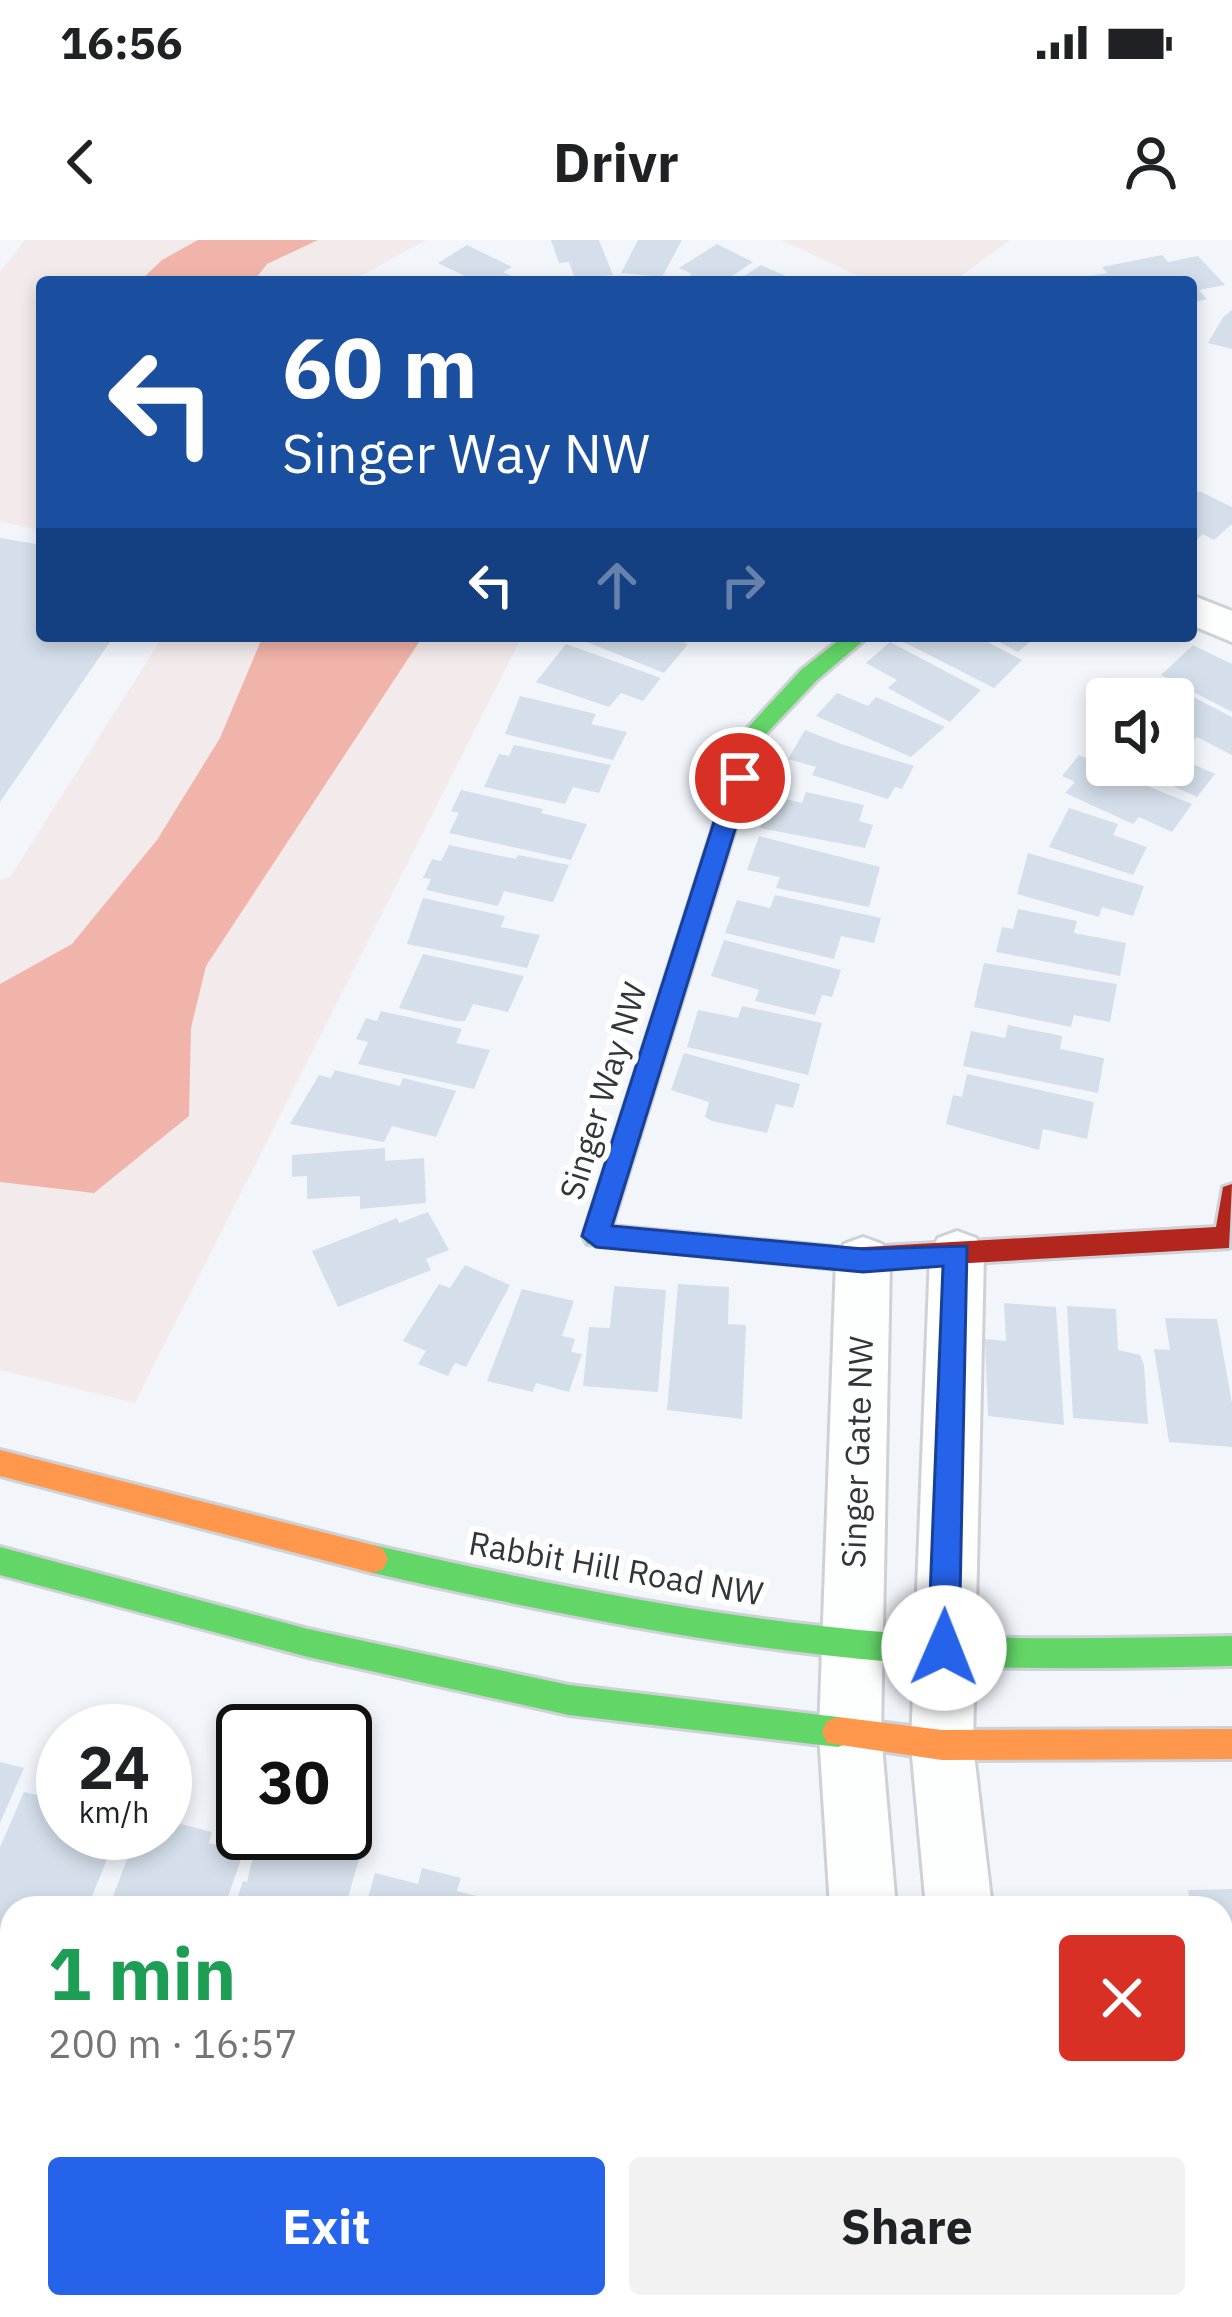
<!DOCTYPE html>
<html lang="en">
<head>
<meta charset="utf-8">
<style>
	:root { --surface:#fff; --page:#f2f2f2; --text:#202124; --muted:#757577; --accent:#2563eb }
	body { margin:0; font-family:"IBM Plex Sans",sans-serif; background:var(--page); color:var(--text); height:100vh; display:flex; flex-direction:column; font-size:45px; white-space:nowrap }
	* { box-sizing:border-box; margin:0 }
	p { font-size:39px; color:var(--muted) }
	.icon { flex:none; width:66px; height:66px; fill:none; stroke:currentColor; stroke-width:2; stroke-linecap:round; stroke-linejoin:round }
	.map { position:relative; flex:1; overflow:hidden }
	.details { position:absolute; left:0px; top:1656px; width:1233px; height:423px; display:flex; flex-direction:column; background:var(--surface); border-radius:36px 36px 0 0; box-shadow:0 6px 18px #0003 }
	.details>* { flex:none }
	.guide { position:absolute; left:36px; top:36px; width:1161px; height:366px; border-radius:12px; box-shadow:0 6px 18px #0003; background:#1a4fa0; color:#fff; overflow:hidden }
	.tools { position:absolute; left:1086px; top:438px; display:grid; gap:24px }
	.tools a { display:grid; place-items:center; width:108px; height:108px; border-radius:12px; background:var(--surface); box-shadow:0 6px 18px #0003; font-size:60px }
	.speed { position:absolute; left:36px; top:1464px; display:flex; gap:24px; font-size:60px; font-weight:700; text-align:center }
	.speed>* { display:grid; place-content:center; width:156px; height:156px; border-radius:50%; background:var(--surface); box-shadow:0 6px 18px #0003; line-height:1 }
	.speed small { font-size:30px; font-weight:400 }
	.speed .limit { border:6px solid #111; border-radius:18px; background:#fff; color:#111 }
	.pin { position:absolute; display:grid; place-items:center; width:102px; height:102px; color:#fff; margin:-51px; border:6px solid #fff; border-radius:50%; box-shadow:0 3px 12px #0007 }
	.me { position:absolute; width:132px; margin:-66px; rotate:1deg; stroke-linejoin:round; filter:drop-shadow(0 0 9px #0008) }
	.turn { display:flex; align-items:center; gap:42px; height:252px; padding:0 48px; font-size:54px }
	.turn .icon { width:156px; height:156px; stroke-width:2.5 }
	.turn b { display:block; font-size:84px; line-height:102px }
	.lanes { display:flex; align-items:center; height:114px; padding:0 48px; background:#0003; justify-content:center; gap:60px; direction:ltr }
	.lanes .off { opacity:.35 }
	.round { display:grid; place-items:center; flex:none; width:126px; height:126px; border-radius:12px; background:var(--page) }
	.overview { display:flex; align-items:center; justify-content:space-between; height:204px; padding:0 48px }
	h1 { font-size:72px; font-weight:800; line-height:90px; color:#1e9e55 }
	.button { display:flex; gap:24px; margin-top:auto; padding:24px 48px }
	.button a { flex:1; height:138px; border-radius:12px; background:var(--accent); color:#fff; font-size:48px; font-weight:800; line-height:138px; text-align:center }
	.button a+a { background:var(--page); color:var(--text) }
	.status { display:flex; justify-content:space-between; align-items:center; height:84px; padding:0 60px; background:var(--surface); direction:ltr }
	.status svg { height:33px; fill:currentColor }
	header { display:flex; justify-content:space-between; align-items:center; height:156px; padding:0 48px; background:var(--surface); font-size:54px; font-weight:800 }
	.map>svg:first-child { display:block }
	.green { fill:#f3eaeb }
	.water { fill:#f1b4aa }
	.building { fill:#d4dfeb }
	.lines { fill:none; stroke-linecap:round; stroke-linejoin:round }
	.street-casing { stroke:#ced1d5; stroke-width:6 }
	.fast-casing { stroke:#ced1d5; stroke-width:6 }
	.slow-casing { stroke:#ced1d5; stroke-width:6 }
	.jam-casing { stroke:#ced1d5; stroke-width:6 }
	.street { fill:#fdfefe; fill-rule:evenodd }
	.fast { fill:#63d668; fill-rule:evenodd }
	.slow { fill:#ff974d; fill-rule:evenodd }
	.jam { fill:#b3261e; fill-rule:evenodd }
	.route { fill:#2563eb; stroke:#184099; stroke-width:3 }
	.labels { text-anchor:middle; stroke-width:12; stroke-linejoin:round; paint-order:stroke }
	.street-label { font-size:33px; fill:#333639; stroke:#fff }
</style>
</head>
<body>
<div class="status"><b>16:56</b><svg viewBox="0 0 49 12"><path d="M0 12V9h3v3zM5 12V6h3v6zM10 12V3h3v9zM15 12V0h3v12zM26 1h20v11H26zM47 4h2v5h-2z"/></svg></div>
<header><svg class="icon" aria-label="back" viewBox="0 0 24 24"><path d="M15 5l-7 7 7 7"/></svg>Drivr<svg class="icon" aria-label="person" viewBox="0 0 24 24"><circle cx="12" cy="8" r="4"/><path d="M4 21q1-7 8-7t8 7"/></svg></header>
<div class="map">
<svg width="1232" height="2077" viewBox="0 0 1232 2077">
	<rect width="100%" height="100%" fill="#f2f6fb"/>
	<!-- green -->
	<path class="green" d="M25,0H426L350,42H42V290L0,282V32Z
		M781,0H1010L953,42H871Z
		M163,396H522L135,1163L0,1130V640L10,637Z"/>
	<!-- water -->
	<path class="water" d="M198,0H318L267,24L253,42H139L162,20Z
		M263,396H423L206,726L191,788L189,876L94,953L0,942V744L72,704L157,600L220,498Z"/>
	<!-- building -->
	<path class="building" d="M551,0H599L613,35L575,39L569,22L559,23Z
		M638,0H682L662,37L621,33Z
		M717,4L753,22L723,42H680L692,34L679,28Z
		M467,5L512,27L503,32L523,42H477L438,23Z
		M1162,15L1168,22L1198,16L1225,45L1199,50L1207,59L1191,63V42H1095L1090,36L1107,33L1102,27Z
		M761,25L799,42H735Z
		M1232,70V109L1208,103L1223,77Z
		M1199,251L1232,267V284L1214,300L1203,294L1191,305V258Z
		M0,298L42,305V396H114L0,562Z
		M572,396H666L688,404L664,433Z
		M892,396H976L1022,420L994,448Z
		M988,396H1037L1018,412Z
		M890,402L981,450L950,482L888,448L897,440L866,423Z
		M566,404L661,438L643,461L621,453L609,467L536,442Z
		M1193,405L1232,424V472L1161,435Z
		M1164,442L1232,477V515L1197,497L1190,504L1173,495V459H1117L1133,444L1151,453Z
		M837,453L868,466L876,457L945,487L911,517L816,476Z
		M520,456L596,474L591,484L627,492L613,520L505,494Z
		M805,490L841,504L914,526L902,549L895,547L888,559L812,535L816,527L788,519Z
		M1173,503L1187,509L1180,518L1215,534L1197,557L1128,525H1173Z
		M514,505L611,525L599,553L573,547L565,564L484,547L499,514L509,516Z
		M1079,515L1150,547L1192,564L1172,592L1139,577L1133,584L1065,553L1075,542L1062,536Z
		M461,550L543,569L541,573L587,584L571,620L449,593L459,573L451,571Z
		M806,552L864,565L859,581L873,585L865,608L760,588L773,556L802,563Z
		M1069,568L1118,584L1113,595L1147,607L1133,635L1049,607Z
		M759,596L880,627L869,667L776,648L780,637L747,630Z
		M449,605L516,619L518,615L569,625L553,662L504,651L498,666L426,650L431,639L423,638L432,619L441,621Z
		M1028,613L1144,646L1133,676L1102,667L1099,677L1017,654Z
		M775,655L881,678L874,703L841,696L834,719L725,693L737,660L770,668Z
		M423,658L505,676L501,687L540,695L527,728L407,704Z
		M1018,669L1077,681L1074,693L1126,703L1120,736L996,712L1002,687L1013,689Z
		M724,700L841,730L832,757L822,755L815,775L755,761L759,750L711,736Z
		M423,714L524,736L508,772L473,764L465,781H456L399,768Z
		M984,723L1117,744L1110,782L1074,775L1071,787L974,767Z
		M742,766L822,783L808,835L687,807L698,770L738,778Z
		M381,771L462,789L456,803L490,810L474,849L358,824L368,802L356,799L366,778L377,781Z
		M1008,785L1062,796L1060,809L1104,818L1098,853L963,826L971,791L1005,798Z
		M684,813L800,844L793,868L776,864L767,893L712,881L705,877L709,862L671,850Z
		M335,830L400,846L403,838L456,851L436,897L392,886L384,902L290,884L319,835L331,838Z
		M967,834L1094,862L1087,899L1043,889L1039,910L946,884L953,855L962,857Z
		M385,908V921L424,918L426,963L360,969V956L307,959V936L292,937V915Z
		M428,972L449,1010L426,1019L431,1030L338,1067L312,1011L397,978L399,983Z
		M465,1025L510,1045L466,1127L455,1123L448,1136L418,1124L426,1111L403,1101L439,1044L450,1048Z
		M678,1044L729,1047L728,1084L746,1085L742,1179L667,1170Z
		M614,1046L666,1050L658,1152L583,1146L589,1087L610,1088Z
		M522,1049L574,1061L562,1096L575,1099L571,1112L582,1114L569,1152L536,1143L533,1152L487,1141Z
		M1004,1063L1056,1067L1064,1185L988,1176L985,1099L1006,1101Z
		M1067,1066L1116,1069L1118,1110L1140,1115L1144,1125L1148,1184L1073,1178Z
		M1165,1078L1217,1079L1232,1163V1207L1169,1202L1154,1109L1170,1110Z
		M0,1522L24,1528L0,1583Z
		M24,1552L63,1561V1593H118L87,1668H12V1729L0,1726V1607Z
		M177,1583L212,1592L209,1603L244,1611L224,1668H96L99,1659L111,1662L137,1593L173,1594Z
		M279,1594L359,1619L345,1668H234L243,1641L247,1642L257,1600H277Z
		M422,1628L461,1638L457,1651L484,1658L482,1668H365L375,1633L418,1644Z
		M1232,1649V1873L1221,1874V1668H1191L1188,1650Z
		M0,2031L12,2034L8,2077H0Z
		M24,2067H107L104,2077H20Z"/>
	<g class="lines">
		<!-- street casing -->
		<g class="street-casing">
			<path id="street" d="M1191,355L1232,371V402L1191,385Z
				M957,991L976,998L984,1014L973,1505L992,1668H926L911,1505L930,1014L938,998Z
				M863,997L882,1004L890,1020L881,1493L896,1668H830L819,1493L836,1020L844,1004Z
				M0,1861L12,1866V1936L0,1931Z
				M713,2067H912L907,2077H718Z
				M943,2067H1017L1020,2077H946Z"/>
		</g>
		<!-- fast casing -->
		<g class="fast-casing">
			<path id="fast" d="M844,396H869L817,440L764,496L612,986L847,1008L856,1011L860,1019L856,1027L847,1030L587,1004L583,996L743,493L801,430Z
				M373,1305C545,1344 718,1379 895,1393C1007,1401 1120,1398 1232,1396V1426C1120,1428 1007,1431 894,1422C718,1407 545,1372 373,1333L363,1329L358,1319L363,1309Z
				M0,1307L308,1389L569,1445L838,1477L849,1481L854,1492L849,1503L838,1507L569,1475L308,1417L0,1335Z"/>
		</g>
		<!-- slow casing -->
		<g class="slow-casing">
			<path id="slow" d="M0,1210L373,1305L383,1309L388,1319L383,1329L373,1333L0,1236Z
				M838,1477L942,1490L1232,1489V1519L942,1520L827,1503L822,1492L827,1481Z"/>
		</g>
		<!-- jam casing -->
		<g class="jam-casing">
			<path id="jam" d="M1232,944L1229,1008L847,1030L838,1027L834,1019L838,1011L847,1008L1216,987L1223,947Z"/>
		</g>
		<!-- street -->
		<use href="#street" class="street"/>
		<!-- fast -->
		<use href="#fast" class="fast"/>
		<!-- slow -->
		<use href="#slow" class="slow"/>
		<!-- jam -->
		<use href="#jam" class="jam"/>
	</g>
	<!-- route -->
	<path class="route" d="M740,531L751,538L612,986L863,1009L967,1006L959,1408L954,1418L944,1423L933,1418L928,1408L943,1026L863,1032L596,1007L582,996L728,538Z"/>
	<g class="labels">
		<!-- street labels -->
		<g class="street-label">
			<text transform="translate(603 851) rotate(-73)" y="12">Singer Way NW</text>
			<text transform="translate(857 1212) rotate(-88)" y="12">Singer Gate NW</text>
			<text transform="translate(616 1328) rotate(10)" y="12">Rabbit Hill Road NW</text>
		</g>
	</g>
</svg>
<div class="tools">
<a><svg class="icon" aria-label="sound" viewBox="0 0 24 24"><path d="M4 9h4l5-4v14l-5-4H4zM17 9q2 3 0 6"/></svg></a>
</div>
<div class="speed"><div>24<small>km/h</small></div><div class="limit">30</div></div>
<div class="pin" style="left:740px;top:538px;background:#d93025"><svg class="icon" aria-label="arrive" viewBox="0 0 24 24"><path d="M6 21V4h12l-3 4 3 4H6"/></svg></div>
<svg class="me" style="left:944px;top:1408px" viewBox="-20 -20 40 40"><circle r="19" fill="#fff"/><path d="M0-13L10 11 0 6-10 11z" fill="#2563eb"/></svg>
<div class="guide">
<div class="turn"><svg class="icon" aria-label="left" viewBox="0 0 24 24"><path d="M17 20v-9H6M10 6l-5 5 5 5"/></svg><div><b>60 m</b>Singer Way NW</div></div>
<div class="lanes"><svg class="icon" aria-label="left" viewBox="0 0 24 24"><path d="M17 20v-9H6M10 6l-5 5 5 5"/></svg><svg class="icon off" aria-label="ahead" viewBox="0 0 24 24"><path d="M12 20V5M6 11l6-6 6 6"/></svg><svg class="icon off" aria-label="right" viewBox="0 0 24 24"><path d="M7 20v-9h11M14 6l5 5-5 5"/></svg></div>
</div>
<section class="details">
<div class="overview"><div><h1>1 min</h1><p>200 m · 16:57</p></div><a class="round" style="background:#d93025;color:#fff"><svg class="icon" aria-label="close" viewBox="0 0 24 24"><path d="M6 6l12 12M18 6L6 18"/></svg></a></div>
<div class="button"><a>Exit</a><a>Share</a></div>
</section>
</div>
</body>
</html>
